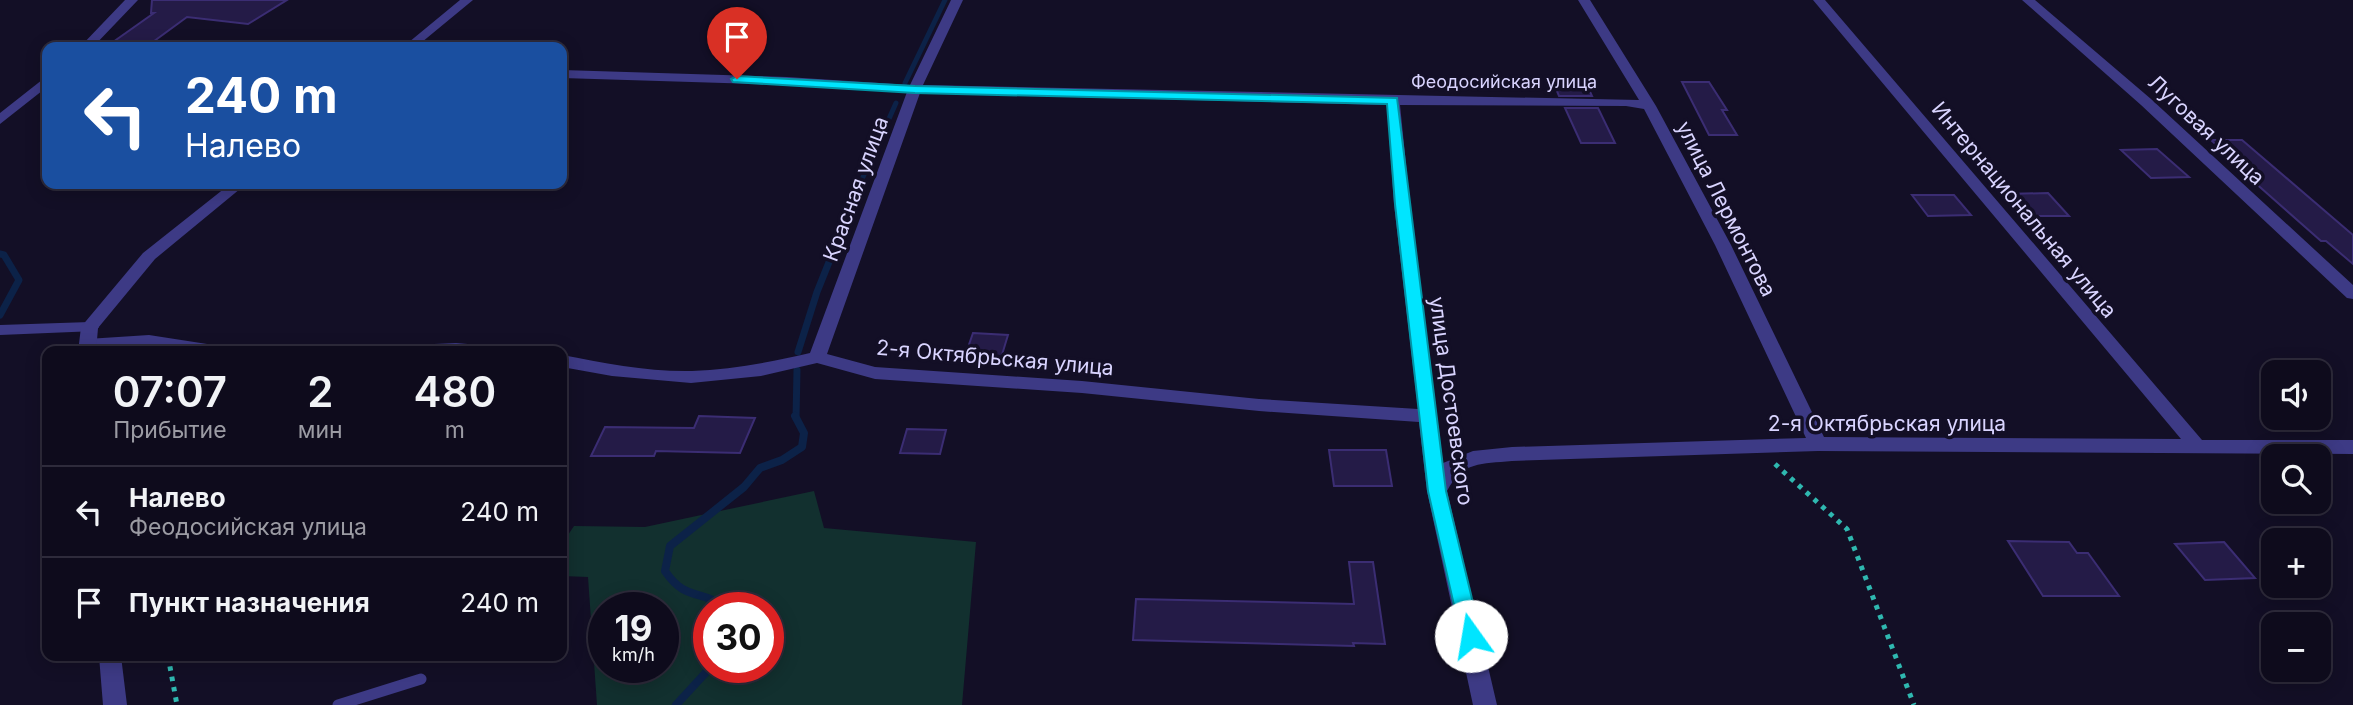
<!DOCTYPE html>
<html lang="ru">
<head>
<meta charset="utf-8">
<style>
	:root { --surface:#0e0b1c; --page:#171425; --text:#f1f3f6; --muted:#9b9ba3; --line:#2e2b3b }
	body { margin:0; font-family:Inter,sans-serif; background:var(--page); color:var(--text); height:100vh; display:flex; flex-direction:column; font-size:26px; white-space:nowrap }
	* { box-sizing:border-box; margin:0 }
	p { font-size:23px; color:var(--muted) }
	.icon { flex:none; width:38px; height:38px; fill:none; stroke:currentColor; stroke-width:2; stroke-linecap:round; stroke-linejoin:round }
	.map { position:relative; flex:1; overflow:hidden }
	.drawer { position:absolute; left:42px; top:346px; width:525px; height:315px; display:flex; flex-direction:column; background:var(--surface); border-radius:14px; box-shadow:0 4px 18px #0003,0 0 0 2px var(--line) }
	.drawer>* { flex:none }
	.hud { position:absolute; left:42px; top:42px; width:525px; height:147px; border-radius:14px; box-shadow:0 4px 18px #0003,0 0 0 2px var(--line); background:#1a4fa0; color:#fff; overflow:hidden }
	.controls { position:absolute; left:2261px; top:360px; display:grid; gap:14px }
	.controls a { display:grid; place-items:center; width:70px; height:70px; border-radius:14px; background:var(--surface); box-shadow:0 4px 18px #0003,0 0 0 2px var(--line); font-size:35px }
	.speed { position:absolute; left:588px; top:592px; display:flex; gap:14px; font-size:35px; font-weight:700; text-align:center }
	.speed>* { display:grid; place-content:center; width:91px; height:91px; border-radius:50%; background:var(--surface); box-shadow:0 4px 18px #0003,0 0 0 2px var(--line); line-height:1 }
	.speed small { font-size:18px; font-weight:400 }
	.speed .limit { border:10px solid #d22; background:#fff; color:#111 }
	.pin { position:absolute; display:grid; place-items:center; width:60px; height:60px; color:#fff; margin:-72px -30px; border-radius:50% 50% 50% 0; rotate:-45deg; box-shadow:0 0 7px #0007 }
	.pin .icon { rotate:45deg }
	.me { position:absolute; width:77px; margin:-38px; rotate:347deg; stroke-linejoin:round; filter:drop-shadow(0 0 5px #0008) }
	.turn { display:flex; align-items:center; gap:24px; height:147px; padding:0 28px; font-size:32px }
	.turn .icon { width:91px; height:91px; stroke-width:2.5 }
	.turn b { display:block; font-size:49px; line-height:60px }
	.eta { display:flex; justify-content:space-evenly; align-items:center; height:119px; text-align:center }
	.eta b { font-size:42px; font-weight:600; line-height:49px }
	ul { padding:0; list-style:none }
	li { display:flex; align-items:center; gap:21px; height:91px; padding:0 28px; border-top:2px solid var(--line) }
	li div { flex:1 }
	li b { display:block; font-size:26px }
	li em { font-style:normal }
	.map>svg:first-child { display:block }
	.green { fill:#12302f; fill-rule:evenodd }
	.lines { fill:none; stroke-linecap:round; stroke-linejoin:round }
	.stream-far2 { stroke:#0c2248; stroke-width:5 }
	.stream-far1 { stroke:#0c2248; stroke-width:7 }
	.stream { stroke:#0c2248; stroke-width:8 }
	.building { fill:#241b47; stroke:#3b2d73; stroke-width:2 }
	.path { stroke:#2fb8b0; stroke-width:5; stroke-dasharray:4.5 6; stroke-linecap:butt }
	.service { stroke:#3d3a85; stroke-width:11 }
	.minor { fill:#3d3a85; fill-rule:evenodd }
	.tertiary { fill:#3d3a85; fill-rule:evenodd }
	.route { fill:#00e5ff; stroke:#0095a6; stroke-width:2 }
	.labels { text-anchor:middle; stroke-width:7; stroke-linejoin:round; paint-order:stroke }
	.far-street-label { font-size:18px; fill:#d9d4ff; stroke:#130f26 }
	.street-label { font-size:21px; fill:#d9d4ff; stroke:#130f26 }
</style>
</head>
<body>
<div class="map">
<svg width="2353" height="705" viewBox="0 0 2353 705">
	<rect width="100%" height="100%" fill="#130f26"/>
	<!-- green -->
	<path class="green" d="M814,491L824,528L976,542L962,705H597L588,577L562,576V544L574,526L645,527ZM604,607H663V667H604ZM768,607V667H709V607Z"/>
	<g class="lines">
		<!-- stream-far2 -->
		<path class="stream-far2" d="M905,83L945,0
			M859,186L896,103"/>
		<!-- stream-far1 -->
		<path class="stream-far1" d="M0,254L4,255L19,280L0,315
			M798,352L817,292L860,185
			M796,418L797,370"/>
		<!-- stream -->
		<path class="stream" d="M725,607C701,589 686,602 665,571L670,546L744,487L760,468L782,460L802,447L804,433L795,416
			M676,705L711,667"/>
	</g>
	<!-- building -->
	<path class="building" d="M152,0H287L248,24L187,17L146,47H106L154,13H151Z
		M1552,79H1584L1592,96H1559Z
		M1682,82H1709L1727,110H1722L1737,135H1709Z
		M1565,108H1598L1615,143H1581Z
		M2211,140H2242L2353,235V264L2326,241H2321L2218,150H2222Z
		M2157,149L2189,177L2151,178L2121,150Z
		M2048,193L2069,216H2026L2006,194Z
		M1912,195H1954L1971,215L1928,216Z
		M973,333L1008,335L1001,358L965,356Z
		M699,416L755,418L740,453L656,451L654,456H591L605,427L694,428Z
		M907,429L946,430L940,454L900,453Z
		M1329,450H1386L1392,486H1334Z
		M2008,541L2069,542L2077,553H2088L2119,596H2043Z
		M2224,542L2255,578L2205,580L2175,544Z
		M1349,562H1373L1385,644L1353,643L1354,646L1133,640L1136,599L1354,604Z"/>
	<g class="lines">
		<!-- path -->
		<path class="path" d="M1775,464L1847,529L1914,705
			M168,656L177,705"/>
		<!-- service -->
		<path class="service" d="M338,705L421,679"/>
		<!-- minor -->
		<path class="minor" d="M125,0H138L93,47H80Z
			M951,0H963L923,85L1639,100L1578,0H1590L1656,106L1731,245L1824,437L2181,439L1813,0H1825L2202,440H2353V454L1818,451L1512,461C1481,464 1463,461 1447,491L1497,705H1473L1427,491L1419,422L1259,411L1082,393L875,379L817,363L761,376L691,383L612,376L562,367V355C604,363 649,372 692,371C731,370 771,362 810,353L907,92L787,85L562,78V70L787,77L910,85ZM920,93L1387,105L1394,204L1418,409L1259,399L1082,381L875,367L827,354ZM1400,105L1626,106L1644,109L1715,245L1806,438L1512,447L1473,451L1443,463L1410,204Z
			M2022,0H2035L2151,99L2353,285V299L2347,298L2141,105Z
			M47,76V87L0,124V113Z
			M90,322L96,323L99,327L96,331L0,335V325Z
			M149,335L220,346L229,352H182L149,347L87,351L78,345L87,339Z
			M456,343L491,346L500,352H382L391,346Z"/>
		<!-- tertiary -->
		<path class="tertiary" d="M460,0H473L416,47H403Z
			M230,184H246L155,259L98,328L96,352H78L81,327L143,253Z
			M99,656H121L127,705H103Z"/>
	</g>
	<!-- route -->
	<path class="route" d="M737,76L915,86L1397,98L1446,491L1481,636L1478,642L1471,644L1464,642L1461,636L1428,491L1395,204L1387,104L915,93L733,82L731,79Z"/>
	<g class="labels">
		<!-- far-street labels -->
		<g class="far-street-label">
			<text x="1504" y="88">Феодосийская улица</text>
		</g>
		<!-- street labels -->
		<g class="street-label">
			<text transform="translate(2206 130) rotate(43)" y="7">Луговая улица</text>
			<text transform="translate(856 189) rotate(-70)" y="7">Красная улица</text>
			<text transform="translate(1726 209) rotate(63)" y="7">улица Лермонтова</text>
			<text transform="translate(2024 210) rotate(50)" y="7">Интернациональная улица</text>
			<text transform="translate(995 358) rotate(5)" y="7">2-я Октябрьская улица</text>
			<text transform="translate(1451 401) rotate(82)" y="7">улица Достоевского</text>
			<text x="1887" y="431">2-я Октябрьская улица</text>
		</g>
	</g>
</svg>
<div class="controls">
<a><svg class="icon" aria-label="sound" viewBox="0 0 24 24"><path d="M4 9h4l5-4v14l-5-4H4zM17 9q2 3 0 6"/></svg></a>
<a><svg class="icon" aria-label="search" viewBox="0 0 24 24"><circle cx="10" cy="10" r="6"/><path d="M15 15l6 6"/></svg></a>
<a>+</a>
<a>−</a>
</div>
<div class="speed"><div>19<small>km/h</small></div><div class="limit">30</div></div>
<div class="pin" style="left:737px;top:79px;background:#d93025"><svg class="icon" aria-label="arrive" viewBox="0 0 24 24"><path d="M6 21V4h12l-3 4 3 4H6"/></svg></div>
<svg class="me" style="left:1471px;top:636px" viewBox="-20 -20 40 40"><circle r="19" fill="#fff"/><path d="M0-13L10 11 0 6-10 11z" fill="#00e5ff"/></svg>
<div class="hud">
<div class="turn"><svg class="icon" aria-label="left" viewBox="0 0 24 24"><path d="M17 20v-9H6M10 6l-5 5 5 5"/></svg><div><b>240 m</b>Налево</div></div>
</div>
<section class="drawer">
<div class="eta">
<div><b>07:07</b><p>Прибытие</p></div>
<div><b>2</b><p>мин</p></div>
<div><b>480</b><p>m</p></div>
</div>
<ul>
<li><svg class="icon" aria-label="left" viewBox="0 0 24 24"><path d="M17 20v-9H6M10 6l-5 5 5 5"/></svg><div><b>Налево</b><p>Феодосийская улица</p></div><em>240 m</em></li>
<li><svg class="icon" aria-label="arrive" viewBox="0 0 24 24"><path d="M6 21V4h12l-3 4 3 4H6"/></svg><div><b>Пункт назначения</b></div><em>240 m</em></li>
</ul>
</section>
</div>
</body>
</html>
